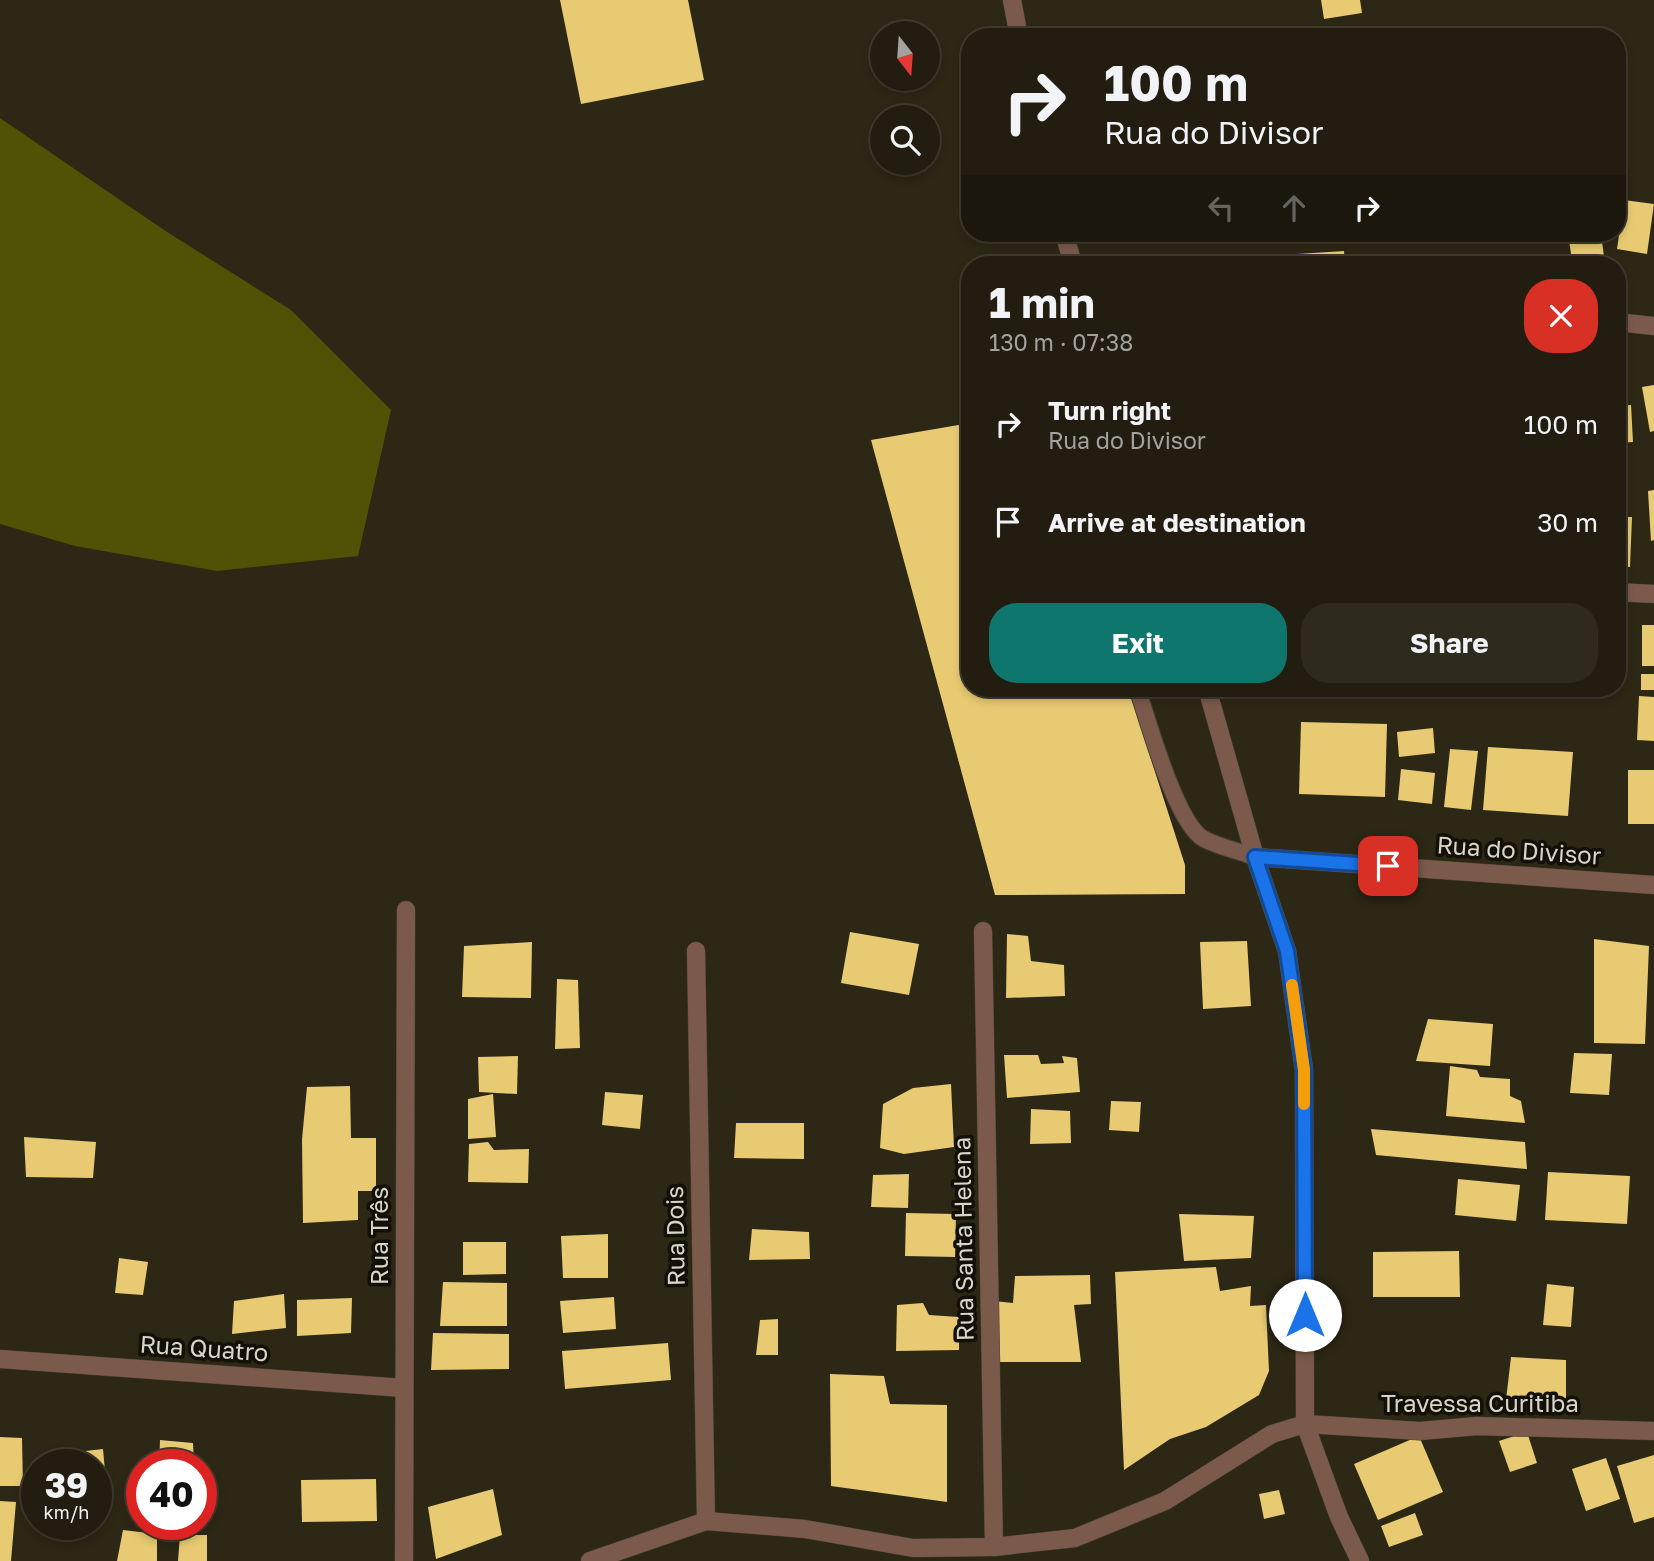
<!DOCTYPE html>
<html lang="en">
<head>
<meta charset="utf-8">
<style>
	:root { --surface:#221d10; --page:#2e2a1e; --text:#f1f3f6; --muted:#a2a29f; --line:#3f3b30; --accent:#0f766e }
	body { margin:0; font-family:"Golos Text",sans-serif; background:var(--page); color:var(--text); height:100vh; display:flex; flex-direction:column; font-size:26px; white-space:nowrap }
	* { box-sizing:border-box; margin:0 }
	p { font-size:23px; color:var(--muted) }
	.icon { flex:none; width:38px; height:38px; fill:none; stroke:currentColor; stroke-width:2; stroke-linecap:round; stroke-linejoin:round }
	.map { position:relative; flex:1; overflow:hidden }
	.sheet { position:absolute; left:961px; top:256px; width:665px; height:441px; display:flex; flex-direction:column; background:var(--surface); border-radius:28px; box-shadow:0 4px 10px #0003,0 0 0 2px var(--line) }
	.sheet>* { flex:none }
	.banner { position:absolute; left:961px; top:28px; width:665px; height:214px; border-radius:28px; box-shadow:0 4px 10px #0003,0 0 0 2px var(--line); background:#221d10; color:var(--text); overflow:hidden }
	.needle { width:46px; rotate:163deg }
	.tools { position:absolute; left:870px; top:21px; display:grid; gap:14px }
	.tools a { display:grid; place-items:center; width:70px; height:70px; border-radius:50%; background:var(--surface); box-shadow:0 4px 10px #0003,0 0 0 2px var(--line); font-size:35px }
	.speed { position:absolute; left:21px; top:1449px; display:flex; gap:14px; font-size:35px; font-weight:700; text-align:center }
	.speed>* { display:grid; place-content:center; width:91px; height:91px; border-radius:50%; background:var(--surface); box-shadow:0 4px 10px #0003,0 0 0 2px var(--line); line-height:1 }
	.speed small { font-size:18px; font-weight:400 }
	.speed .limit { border:10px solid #d22; background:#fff; color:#111 }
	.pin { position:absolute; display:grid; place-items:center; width:60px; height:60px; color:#fff; margin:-30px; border-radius:14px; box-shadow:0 4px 10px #0006 }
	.me { position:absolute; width:77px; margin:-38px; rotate:0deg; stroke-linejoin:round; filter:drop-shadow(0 0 5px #0008) }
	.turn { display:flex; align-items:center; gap:24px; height:147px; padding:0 28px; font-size:32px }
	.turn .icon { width:91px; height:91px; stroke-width:2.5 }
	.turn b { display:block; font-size:49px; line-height:60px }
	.lanes { display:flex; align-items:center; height:66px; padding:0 28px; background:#0003; justify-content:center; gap:35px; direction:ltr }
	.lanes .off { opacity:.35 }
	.round { display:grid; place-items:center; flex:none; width:74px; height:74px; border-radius:28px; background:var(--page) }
	.head { display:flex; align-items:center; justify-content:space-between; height:119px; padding:0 28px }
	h1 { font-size:42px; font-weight:700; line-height:52px }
	.primary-button { display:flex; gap:14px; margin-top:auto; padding:14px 28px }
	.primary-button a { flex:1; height:80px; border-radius:28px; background:var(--accent); color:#fff; font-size:28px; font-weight:700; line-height:80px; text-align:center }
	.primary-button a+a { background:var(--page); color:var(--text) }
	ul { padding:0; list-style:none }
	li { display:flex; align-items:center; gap:21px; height:98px; padding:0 28px }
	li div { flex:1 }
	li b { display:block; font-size:26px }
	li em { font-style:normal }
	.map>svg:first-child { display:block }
	.forest { fill:#505206 }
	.building { fill:#e8ca72 }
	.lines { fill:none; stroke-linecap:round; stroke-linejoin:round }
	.service-casing { stroke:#494332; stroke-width:18 }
	.minor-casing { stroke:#494332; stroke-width:19 }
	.tertiary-casing { stroke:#494332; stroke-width:19 }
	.service { stroke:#7c5a4b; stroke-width:16 }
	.minor { stroke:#7c5a4b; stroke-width:18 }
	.tertiary { stroke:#7c5a4b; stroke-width:18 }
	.route-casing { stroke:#114b97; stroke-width:18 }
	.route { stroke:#1a73e8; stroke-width:12 }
	.slow { stroke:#f59e0b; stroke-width:12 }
	.labels { text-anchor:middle; stroke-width:7; stroke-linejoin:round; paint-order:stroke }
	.street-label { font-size:24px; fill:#d9d5ca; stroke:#131008 }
</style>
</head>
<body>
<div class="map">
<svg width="1654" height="1561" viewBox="0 0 1654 1561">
	<rect width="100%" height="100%" fill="#2d2715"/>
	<!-- forest -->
	<path class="forest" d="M0,118L164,230L291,310L391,410L358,556L217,571L75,546L0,524Z"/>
	<!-- building -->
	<path class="building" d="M560,0H688L704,80L581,104Z
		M1321,0H1360L1362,13L1324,19Z
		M1624,200L1654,204L1647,254L1617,249Z
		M1568,233H1601L1604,257L1572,261Z
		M1344,251L1345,264H1269L1268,256Z
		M1654,385V431L1650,432L1642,387Z
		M1631,405L1633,442L1617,443V406Z
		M970,423V688H1128L1185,865V894L995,895L871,440Z
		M1654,490V540L1651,541L1648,491Z
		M1617,517H1632L1630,567L1617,566Z
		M1642,625H1654V666H1642Z
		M1641,674H1654V690H1641Z
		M1639,696L1654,697V741L1637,740Z
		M1301,722L1387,724L1385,797L1299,794Z
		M1433,728L1435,753L1399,757L1397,732Z
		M1488,747L1573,752L1568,816L1483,810Z
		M1450,749L1478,751L1471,810L1444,807Z
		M1401,769L1435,773L1432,804L1398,800Z
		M1628,770H1654V824H1628Z
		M850,932L919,944L909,995L841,983Z
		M1007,934L1028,936L1031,961L1064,965L1065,996L1006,998Z
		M1594,939L1649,946L1645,1044L1594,1043Z
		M1247,941L1251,1006L1203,1009L1200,942Z
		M532,942L531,998L462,997L464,946Z
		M557,979L578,980L580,1048L555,1049Z
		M1428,1019L1493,1024L1490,1066L1416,1061Z
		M1574,1053L1612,1054L1609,1095L1570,1093Z
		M1004,1055H1038L1041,1064L1064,1063L1062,1056L1077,1058L1080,1092L1007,1098Z
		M518,1056L517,1094L479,1092L478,1057Z
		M1450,1066L1477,1070L1480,1077L1510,1079V1096L1521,1101L1525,1123L1446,1116Z
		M951,1084L954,1147L904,1154L880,1148L883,1104L913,1088Z
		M350,1086L351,1138H376V1191H358V1220L303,1223L302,1139L307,1087Z
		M605,1092L643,1095L640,1129L602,1125Z
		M493,1094L496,1137L468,1139V1099Z
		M1111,1101L1141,1102L1139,1132L1109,1130Z
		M1031,1109L1070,1111L1071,1143L1030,1144Z
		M736,1123H804V1159L734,1158Z
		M1371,1129L1525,1142L1527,1169L1376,1155Z
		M24,1137L96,1142L93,1178L26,1177Z
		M488,1142L494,1150L529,1149L528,1183L468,1182L469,1144Z
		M1548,1172L1630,1176L1627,1224L1545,1220Z
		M909,1174L908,1208L871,1207L873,1175Z
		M1458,1179L1520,1185L1516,1221L1455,1215Z
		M906,1213L956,1214L955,1257L905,1256Z
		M1179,1214L1254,1216L1251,1258L1184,1261Z
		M752,1229L809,1232L810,1259L749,1260Z
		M608,1234V1278H563L561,1236Z
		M463,1242H506V1274L463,1275Z
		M1459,1251L1460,1297H1373V1252Z
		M119,1258L148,1262L143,1295L115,1293Z
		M1216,1267L1220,1291L1251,1286L1250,1306L1266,1305L1269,1371L1259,1395L1206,1427L1170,1439L1124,1470L1115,1272Z
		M1090,1275L1091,1304L1074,1305L1081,1362H994V1301L1013,1303L1015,1276Z
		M443,1282L507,1283V1326H440Z
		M1547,1284L1574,1287L1571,1327L1543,1325Z
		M284,1294L286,1328L232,1334L234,1301Z
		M614,1297L616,1329L563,1333L560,1301Z
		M352,1298L351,1333L297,1336V1300Z
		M923,1303L929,1315L959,1317V1350L896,1351L897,1305Z
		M778,1319V1355H756L760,1320Z
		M433,1333L509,1334V1369L431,1370Z
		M668,1343L671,1380L565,1389L562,1351Z
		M1511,1357L1566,1360V1399L1506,1400Z
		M830,1374L884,1376L890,1404L947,1405V1502L831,1486Z
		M1527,1432L1537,1463L1510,1472L1499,1441Z
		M1419,1436L1443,1492L1378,1520L1354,1464Z
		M0,1437L22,1438L23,1486H0Z
		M160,1440L193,1443L194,1465H159Z
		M103,1449L107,1493L96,1494V1465H60L59,1454Z
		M1654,1455V1517L1634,1523L1617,1466Z
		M1606,1458L1620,1499L1586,1511L1572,1469Z
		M376,1479L377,1521L302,1522L301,1480Z
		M493,1489L502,1535L436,1559L428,1507Z
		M1279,1490L1285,1514L1264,1519L1259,1494Z
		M0,1501L16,1502L11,1561H0Z
		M1415,1513L1423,1535L1389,1547L1381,1526Z
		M123,1530L157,1534V1561H117Z
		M180,1535H207V1561H178Z"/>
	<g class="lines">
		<!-- service casing -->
		<g class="service-casing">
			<path id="service" d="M1137,688C1148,720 1176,824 1204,839C1219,847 1239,851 1255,857"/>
		</g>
		<!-- minor casing -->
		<g class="minor-casing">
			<path id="minor" d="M1617,322L1654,326
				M1617,592L1654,594
				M983,931L994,1547
				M696,951L706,1521
				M0,1359L404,1388
				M1305,1424L1420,1431L1477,1426L1654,1431
				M404,1561L406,910"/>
		</g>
		<!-- tertiary casing -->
		<g class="tertiary-casing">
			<path id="tertiary" d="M1012,0L1019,37
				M1064,233L1073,264
				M1207,688L1255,857L1287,951L1304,1070L1305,1424L1339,1517L1360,1561
				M1255,857L1654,885
				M590,1561L706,1521L805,1529L913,1548L994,1547L1075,1538L1165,1501L1272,1434L1305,1424"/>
		</g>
		<!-- service -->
		<use href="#service" class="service"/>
		<!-- minor -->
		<use href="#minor" class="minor"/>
		<!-- tertiary -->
		<use href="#tertiary" class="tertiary"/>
	</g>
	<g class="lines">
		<!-- route casing -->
		<g class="route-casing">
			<path id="route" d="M1305,1315L1304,1070L1287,951L1255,857L1388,866"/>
		</g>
		<!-- route -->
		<use href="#route" class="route"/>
		<!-- slow -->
		<path class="slow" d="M1292,985L1304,1070V1104"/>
	</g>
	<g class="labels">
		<!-- street labels -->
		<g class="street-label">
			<text transform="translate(1519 851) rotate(4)" y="8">Rua do Divisor</text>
			<text transform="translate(380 1236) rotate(-90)" y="8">Rua Três</text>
			<text transform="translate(676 1236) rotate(-91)" y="8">Rua Dois</text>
			<text transform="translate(964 1239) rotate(-91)" y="8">Rua Santa Helena</text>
			<text transform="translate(204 1349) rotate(4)" y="8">Rua Quatro</text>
			<text x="1480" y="1412">Travessa Curitiba</text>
		</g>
	</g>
</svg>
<div class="tools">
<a><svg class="needle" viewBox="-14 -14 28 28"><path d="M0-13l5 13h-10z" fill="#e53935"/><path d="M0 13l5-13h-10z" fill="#a2a29f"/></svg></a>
<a><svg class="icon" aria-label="search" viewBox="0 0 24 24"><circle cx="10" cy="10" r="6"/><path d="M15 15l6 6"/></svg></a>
</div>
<div class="speed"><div>39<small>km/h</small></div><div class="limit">40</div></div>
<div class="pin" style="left:1388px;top:866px;background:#d93025"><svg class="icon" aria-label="arrive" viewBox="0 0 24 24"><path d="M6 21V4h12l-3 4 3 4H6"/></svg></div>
<svg class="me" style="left:1305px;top:1315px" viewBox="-20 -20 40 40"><circle r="19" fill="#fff"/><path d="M0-13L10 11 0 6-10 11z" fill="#1a73e8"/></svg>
<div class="banner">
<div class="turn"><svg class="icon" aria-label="right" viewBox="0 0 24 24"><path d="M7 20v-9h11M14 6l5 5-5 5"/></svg><div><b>100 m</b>Rua do Divisor</div></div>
<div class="lanes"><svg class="icon off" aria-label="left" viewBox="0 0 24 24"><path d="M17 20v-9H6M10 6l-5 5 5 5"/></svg><svg class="icon off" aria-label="ahead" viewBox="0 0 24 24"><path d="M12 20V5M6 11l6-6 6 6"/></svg><svg class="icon" aria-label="right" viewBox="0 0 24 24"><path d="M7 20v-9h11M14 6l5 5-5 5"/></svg></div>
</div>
<section class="sheet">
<div class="head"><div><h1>1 min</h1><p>130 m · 07:38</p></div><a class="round" style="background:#d93025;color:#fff"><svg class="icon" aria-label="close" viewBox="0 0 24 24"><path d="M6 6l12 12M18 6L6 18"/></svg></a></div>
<ul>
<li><svg class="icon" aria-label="right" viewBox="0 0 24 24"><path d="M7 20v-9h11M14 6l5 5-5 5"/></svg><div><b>Turn right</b><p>Rua do Divisor</p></div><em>100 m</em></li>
<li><svg class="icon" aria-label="arrive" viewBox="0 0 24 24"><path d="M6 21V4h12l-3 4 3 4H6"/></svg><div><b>Arrive at destination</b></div><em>30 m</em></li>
</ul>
<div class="primary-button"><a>Exit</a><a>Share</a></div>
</section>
</div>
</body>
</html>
